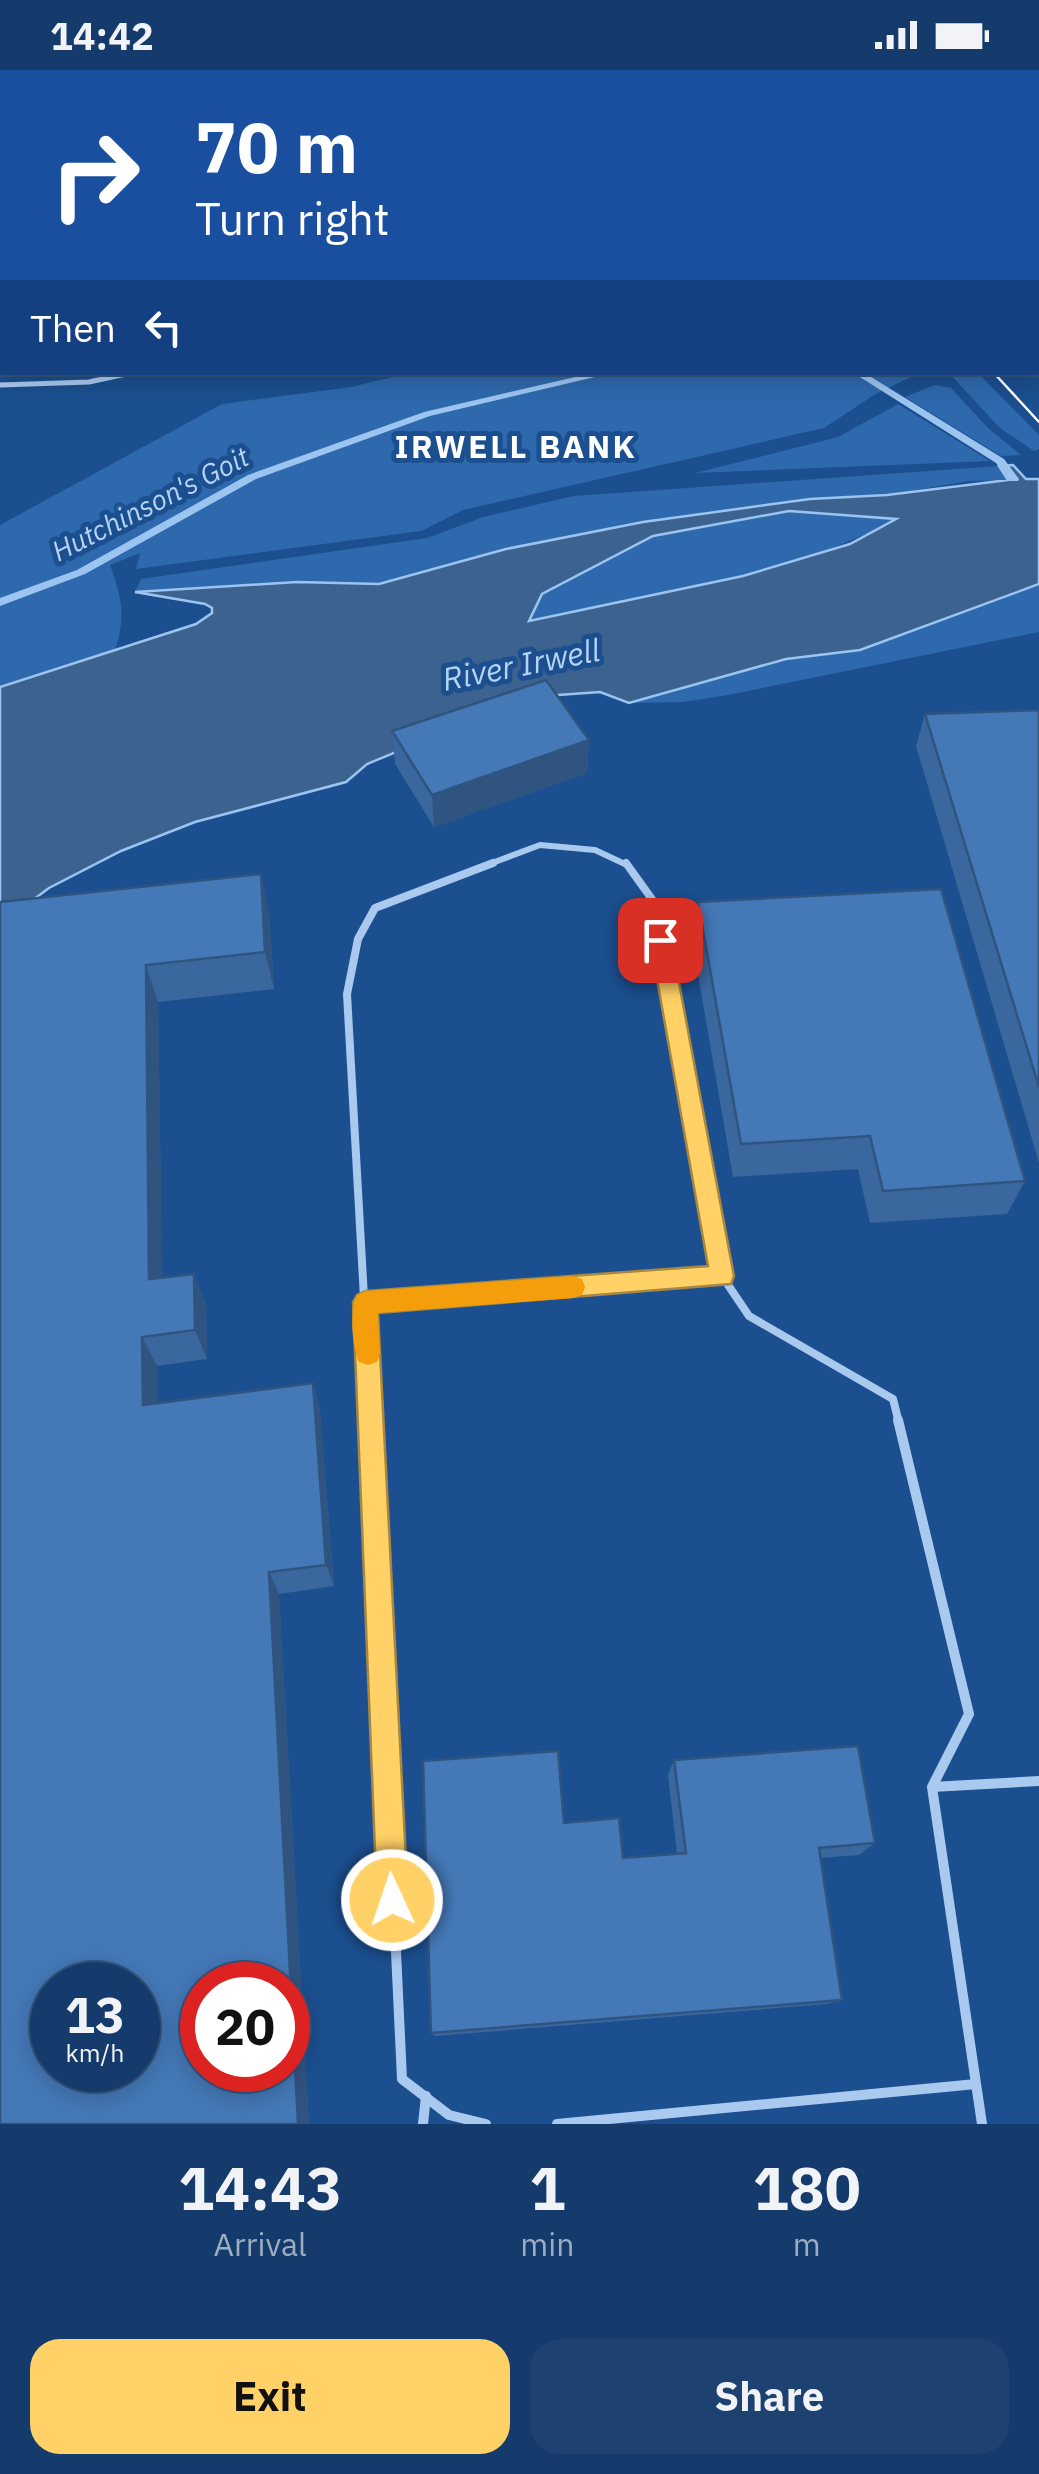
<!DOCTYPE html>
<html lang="en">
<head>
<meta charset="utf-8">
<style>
	:root { --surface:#143b6b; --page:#1d4271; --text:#f1f3f6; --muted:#9dadc1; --line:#33557e; --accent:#ffd166 }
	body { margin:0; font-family:"IBM Plex Sans",sans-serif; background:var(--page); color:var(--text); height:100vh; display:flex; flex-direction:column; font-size:38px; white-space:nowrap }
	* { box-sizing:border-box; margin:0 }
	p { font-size:32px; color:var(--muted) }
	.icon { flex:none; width:55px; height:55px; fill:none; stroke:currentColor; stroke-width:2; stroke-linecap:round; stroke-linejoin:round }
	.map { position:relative; height:2054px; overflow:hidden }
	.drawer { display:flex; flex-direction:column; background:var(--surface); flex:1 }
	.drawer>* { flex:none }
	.banner { position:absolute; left:0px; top:0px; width:1040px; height:305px; box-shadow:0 5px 25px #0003,0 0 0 2px var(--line); background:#1a4fa0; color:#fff; overflow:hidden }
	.speed { position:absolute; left:30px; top:1892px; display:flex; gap:20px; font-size:50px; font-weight:700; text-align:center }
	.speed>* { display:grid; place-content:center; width:130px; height:130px; border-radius:50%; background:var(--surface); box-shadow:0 5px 25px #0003,0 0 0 2px var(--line); line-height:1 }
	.speed small { font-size:25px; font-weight:400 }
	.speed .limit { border:15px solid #d22; background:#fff; color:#111 }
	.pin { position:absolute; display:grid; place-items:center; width:85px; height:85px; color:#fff; margin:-42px; border-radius:20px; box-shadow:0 5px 15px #0006 }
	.me { position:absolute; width:110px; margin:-55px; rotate:357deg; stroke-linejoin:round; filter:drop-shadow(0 0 8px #0008) }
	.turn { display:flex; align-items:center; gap:35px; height:210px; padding:0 30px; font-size:45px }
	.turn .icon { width:130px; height:130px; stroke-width:2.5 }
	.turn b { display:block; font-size:70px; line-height:85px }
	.then { display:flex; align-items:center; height:95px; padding:0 30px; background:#0003; gap:20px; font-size:38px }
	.eta { display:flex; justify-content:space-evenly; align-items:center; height:170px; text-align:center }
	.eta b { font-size:60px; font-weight:800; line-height:70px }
	.button { display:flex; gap:20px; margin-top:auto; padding:20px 30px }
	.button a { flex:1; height:115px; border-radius:30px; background:var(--accent); color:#111; font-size:40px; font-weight:800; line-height:115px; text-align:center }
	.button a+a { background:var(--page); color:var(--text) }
	.status { display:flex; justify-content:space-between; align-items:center; height:70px; padding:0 50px; background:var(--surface); direction:ltr }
	.status svg { height:28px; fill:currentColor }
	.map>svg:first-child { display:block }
	.green { fill:#2e69ad }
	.water { fill:#3c6290; stroke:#9cc4f0; stroke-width:2.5; fill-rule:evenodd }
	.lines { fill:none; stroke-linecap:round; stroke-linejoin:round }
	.stream { fill:#9cc4f0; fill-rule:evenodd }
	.service-far3 { stroke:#a9c9ee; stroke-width:5 }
	.service-far2 { stroke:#a9c9ee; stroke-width:6 }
	.service-far1 { stroke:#a9c9ee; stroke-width:8 }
	.service { stroke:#a9c9ee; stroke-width:10 }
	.tram { stroke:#fff; stroke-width:2.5 }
	.wall { fill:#3a679d }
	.shaded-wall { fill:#305480 }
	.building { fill:#4478b7; stroke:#305480; stroke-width:2.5; fill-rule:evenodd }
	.route { fill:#ffd166; stroke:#a68842; stroke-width:2.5 }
	.slow { fill:#f59e0b }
	.labels { text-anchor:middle; stroke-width:10; stroke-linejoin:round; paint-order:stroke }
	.far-water-label { font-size:28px; font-style:italic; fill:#b5d3f5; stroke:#1b4f8f }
	.far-district-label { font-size:32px; font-weight:bold; letter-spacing:2.5px; fill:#fff; stroke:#1b4f8f }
	.water-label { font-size:32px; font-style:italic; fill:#b5d3f5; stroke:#1b4f8f }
</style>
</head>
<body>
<div class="status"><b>14:42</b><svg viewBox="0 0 49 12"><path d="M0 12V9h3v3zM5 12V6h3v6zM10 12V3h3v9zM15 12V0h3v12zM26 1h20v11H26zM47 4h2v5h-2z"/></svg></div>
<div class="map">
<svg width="1039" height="2054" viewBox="0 0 1039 2054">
	<rect width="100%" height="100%" fill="#1b4f8f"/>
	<!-- green -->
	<path class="green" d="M16,0H619L622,2H14Z
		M413,302L919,303L874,325L824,358L463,440L421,461L136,499L140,483L110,495C122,528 126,547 115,580L0,617V455L222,334L351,317Z
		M949,303H978L1039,365V379L1034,381L1000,358Z
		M935,315L951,318L988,358L1021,385L1001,386L905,327Z
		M898,334L990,391L695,403L838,367Z
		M999,396L1009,410L969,411L887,425L810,429L643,452L506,479L379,514L297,512L135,522L141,509L427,468L483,447L574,426Z
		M789,441L898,449C796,501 643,536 528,552L542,524L653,466Z
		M1039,514V562L728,625L683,632L629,633L786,589L860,580Z"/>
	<!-- water -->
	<path class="water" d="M1013,395L1026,409H1039V514L860,580L786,589L629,633L600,622L530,627L367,694L346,712L195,752L121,781L49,818L18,841L0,839V617L196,554L212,543V538L205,534L135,522L297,512L379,514L506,479L643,452L810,429L887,425L1008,410L999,396ZM789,441L896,449L850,474L743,506L529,551L542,524L653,466Z"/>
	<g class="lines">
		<!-- stream -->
		<path class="stream" d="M597,302H616L430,346L256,409L85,504L0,536V528L77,500L248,405L424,342Z
			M852,302H863L1004,389L1019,409L1018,411H1010L996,393Z"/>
		<!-- service-far3 -->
		<path class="service-far3" d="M0,315L89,312L135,302"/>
		<!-- service-far2 -->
		<path class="service-far2" d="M487,795L540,775L595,780L627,795"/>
		<!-- service-far1 -->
		<path class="service-far1" d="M626,793L654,832L722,1206L749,1246L893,1329L899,1353
			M365,1233L722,1206
			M371,1353L347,924L358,869L375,838L493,793"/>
		<!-- service -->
		<path class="service" d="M371,1350L402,2009L449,2045L486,2054
			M898,1350L969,1644L932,1717L982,2054
			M932,1717L1039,1711
			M423,2054L426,2026
			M557,2054L976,2014"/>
		<!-- tram -->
		<path class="tram" d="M993,302L1039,352"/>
	</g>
	<!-- wall -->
	<path class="wall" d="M1039,640V1093L916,676L925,644Z
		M392,661L589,670L587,703L434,757L395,694Z
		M0,832L269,842L274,919L158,932L162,1207L194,1204L206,1234L207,1289L157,1296V1334L313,1313L320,1341L334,1516L279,1524L309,2054Z
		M698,832L1025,1111L1007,1144L870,1153L858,1099L733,1107L692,870Z
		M674,1690L875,1773L859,1785L820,1788L842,1930L827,1934L435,1966L431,1963L564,1753L623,1788L677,1784L668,1705Z"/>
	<!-- shaded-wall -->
	<path class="shaded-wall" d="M589,670L587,703L434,757L432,725Z
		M261,804L269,842L274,919L265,882Z
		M146,895L158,932L163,1239L149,1209Z
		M194,1204L206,1234L207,1289L195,1260Z
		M142,1267L157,1296V1362L143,1335Z
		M313,1313L320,1341L334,1516L326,1495Z
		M269,1502L279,1524L309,2054H298Z"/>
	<!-- building -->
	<path class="building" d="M546,610L589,670L432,725L392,661Z
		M1039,640V1017L925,644Z
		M261,804L265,882L146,895L149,1209L194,1204L195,1260L142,1267L143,1335L313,1313L326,1495L269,1502L298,2054H0V832ZM52,1915H138V2000H52ZM202,1915H288V2000H202Z
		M941,819L1025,1111L883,1121L870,1066L741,1074L698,832Z
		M858,1676L875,1773L819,1778L842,1930L431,1963L423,1691L558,1681L564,1753L619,1748L623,1788L686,1783L674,1690Z"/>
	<!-- route -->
	<path class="route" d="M660,861L671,870L734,1206L731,1214L378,1243L408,1830L403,1840L392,1845L382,1840L377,1830L353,1232L357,1225L366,1221L708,1196L650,870Z"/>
	<!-- slow -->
	<path class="slow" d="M573,1206L582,1209L585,1217L582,1225L573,1228L378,1243L380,1284L377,1292L368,1295L359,1292C352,1276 349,1241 357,1225L366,1221Z"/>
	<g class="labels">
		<!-- far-water labels -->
		<g class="far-water-label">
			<text transform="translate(150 434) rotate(-27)" y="10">Hutchinson's Goit</text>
		</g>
		<!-- far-district labels -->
		<g class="far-district-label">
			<text x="516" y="388">IRWELL BANK</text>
		</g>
		<!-- water labels -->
		<g class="water-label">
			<text transform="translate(521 595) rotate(-11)" y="11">River Irwell</text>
		</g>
	</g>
</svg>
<div class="speed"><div>13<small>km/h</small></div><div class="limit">20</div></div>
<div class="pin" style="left:660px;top:870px;background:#d93025"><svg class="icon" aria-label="arrive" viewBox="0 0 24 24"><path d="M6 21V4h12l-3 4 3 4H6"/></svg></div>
<svg class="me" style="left:392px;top:1830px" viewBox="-20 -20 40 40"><circle r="17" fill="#ffd166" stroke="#fff" stroke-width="3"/><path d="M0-11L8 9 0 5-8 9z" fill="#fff"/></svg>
<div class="banner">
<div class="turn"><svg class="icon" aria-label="right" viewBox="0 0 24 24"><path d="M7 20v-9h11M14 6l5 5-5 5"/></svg><div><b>70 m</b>Turn right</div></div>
<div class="then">Then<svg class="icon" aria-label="left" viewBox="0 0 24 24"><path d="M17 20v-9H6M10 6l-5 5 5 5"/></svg></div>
</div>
</div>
<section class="drawer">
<div class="eta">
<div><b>14:43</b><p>Arrival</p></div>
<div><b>1</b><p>min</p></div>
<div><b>180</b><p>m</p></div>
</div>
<div class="button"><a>Exit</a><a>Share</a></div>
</section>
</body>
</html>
